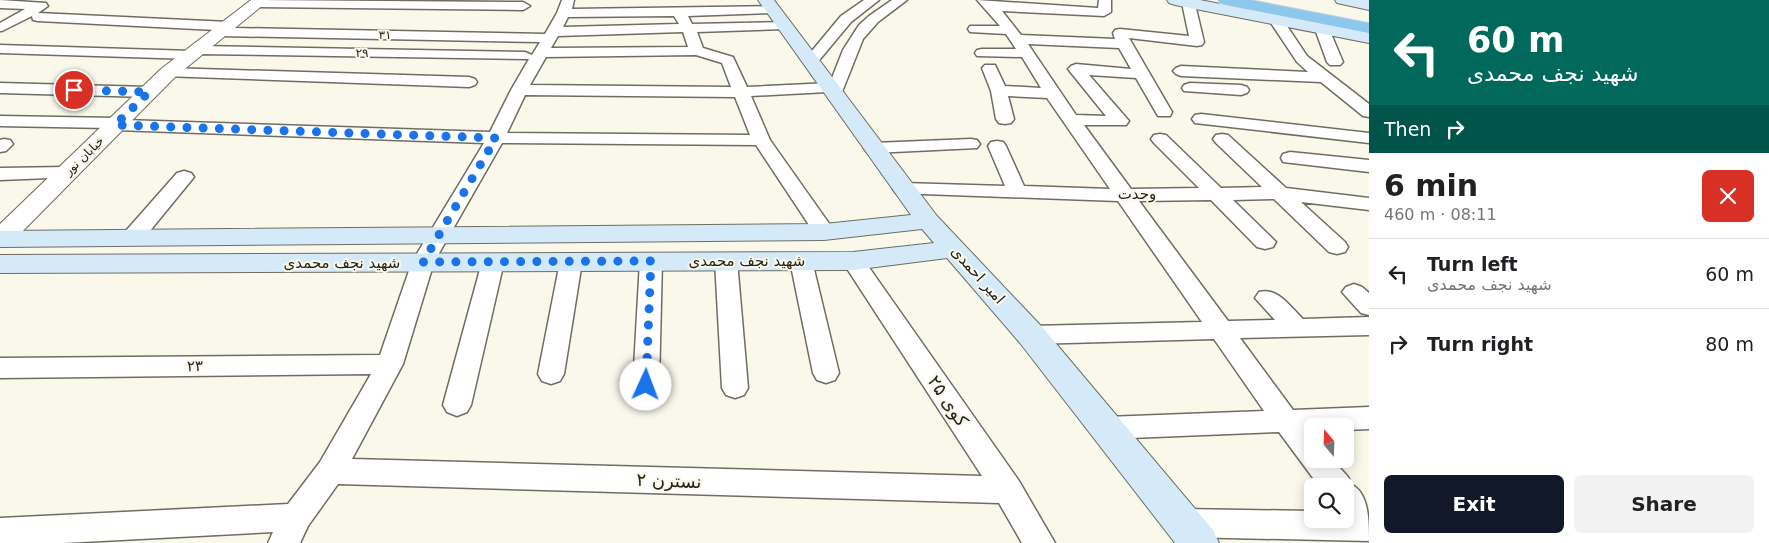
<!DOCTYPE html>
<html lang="en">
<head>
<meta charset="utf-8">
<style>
	:root { --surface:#fff; --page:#f2f2f2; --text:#202124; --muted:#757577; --line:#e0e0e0; --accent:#111827 }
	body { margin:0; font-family:"DejaVu Sans","Noto Naskh Arabic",sans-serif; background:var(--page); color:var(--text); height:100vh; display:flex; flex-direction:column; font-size:19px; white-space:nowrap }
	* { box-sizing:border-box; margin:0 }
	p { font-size:16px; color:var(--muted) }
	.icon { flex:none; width:28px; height:28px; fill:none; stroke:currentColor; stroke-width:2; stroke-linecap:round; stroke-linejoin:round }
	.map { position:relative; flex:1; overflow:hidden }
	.drawer { display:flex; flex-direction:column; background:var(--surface); width:400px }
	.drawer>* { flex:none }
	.hud { background:#00695c; color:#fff; overflow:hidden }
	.needle { width:32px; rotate:341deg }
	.controls { position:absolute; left:1304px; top:418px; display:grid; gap:10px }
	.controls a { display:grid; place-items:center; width:50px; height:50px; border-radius:8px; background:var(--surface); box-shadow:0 2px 12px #0003; font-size:25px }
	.pin { position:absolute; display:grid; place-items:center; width:42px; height:42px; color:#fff; margin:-21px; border:2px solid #fff; border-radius:50%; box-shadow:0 1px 5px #0007 }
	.me { position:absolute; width:55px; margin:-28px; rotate:2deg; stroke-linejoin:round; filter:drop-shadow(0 0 4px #0008) }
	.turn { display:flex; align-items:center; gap:18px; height:105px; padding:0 15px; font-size:22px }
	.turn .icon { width:65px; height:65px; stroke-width:2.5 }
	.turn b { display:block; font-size:35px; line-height:42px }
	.then { display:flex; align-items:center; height:48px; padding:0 15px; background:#0003; gap:10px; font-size:19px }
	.round { display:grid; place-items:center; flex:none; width:52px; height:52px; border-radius:8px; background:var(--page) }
	.summary { display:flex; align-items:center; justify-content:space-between; height:85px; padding:0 15px }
	h1 { font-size:30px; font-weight:800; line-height:38px }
	.action { display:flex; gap:10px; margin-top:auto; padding:10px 15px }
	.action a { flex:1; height:58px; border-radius:8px; background:var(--accent); color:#fff; font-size:20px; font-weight:800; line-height:58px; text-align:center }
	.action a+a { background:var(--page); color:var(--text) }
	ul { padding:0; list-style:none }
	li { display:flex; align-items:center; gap:15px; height:70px; padding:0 15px; border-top:1px solid var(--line) }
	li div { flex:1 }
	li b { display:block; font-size:19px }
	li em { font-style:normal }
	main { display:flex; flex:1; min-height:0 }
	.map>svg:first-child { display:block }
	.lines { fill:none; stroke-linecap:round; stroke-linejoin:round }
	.minor-casing { stroke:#6f6d62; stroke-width:3 }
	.tertiary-casing { stroke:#6f6d62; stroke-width:2 }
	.secondary-casing { stroke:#6f6d62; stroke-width:2 }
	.trunk-casing { stroke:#d8d8d7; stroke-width:2 }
	.minor { fill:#fff; fill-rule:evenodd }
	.tertiary { fill:#fff; fill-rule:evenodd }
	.secondary { fill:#d4eaf8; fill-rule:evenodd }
	.trunk { fill:#8bc8ec; fill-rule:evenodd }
	.route { stroke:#1a73e8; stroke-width:9; stroke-dasharray:0 16.2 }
	.labels { text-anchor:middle; stroke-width:4; stroke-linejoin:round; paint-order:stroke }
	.far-street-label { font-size:12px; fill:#24241f; stroke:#faf8eb }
	.street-label { font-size:15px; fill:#24241f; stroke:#faf8eb }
	.near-street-label { font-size:18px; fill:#24241f; stroke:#faf8eb }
</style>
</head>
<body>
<main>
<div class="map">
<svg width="1369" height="543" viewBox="0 0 1369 543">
	<rect width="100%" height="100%" fill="#faf8eb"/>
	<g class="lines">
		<!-- minor casing -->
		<g class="minor-casing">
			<path id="minor" d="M0,0L46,3L48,6L38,13L229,22L234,23L236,26L235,28L545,34L557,13L562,0H574L572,9L777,6L779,9L777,12L772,13L688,16L692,24L789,22L791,25L789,28L784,29L697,32L703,48L733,57L747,87L830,83L843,50L859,25L869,16L892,0H907L878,22L863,39L840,97H828L827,92L751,96L770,140L835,232L831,237L824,238L817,237L756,145L502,143L434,262L403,364L352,459L982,476L842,261L845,256L853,254L861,256L1019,481L1055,543H1022L999,503L338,484L308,526L300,543H268L273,532L63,543H0V518L288,504L320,462L371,374L0,378V358L380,355L412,262L484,143L115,130L108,128L0,126V116L117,118L124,120L490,132L511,90L529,59L199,54L197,58L192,59L0,53V45L192,51L194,47L199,46L525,52L532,55L540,42L221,36L216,35L214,32L216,30L38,21L33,20L32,16L2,31H0V23L25,9L0,8ZM674,16L679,24L563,27L568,17ZM683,32L688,47L551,48L558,36ZM696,55L722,63L731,87L530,85L546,57ZM525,95L735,97L750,135L507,133Z
				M253,0L523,2L530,6L523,10L257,7L250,3Z
				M864,0H879L851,22L816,64H806L803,61L806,58L841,16Z
				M977,0L1098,8L1099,0H1111V12L1104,16L1002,11L1021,35L1115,39L1113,33L1115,30L1120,29L1189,36L1182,3L1184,0H1194L1204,42L1202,45L1197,46L1129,38L1172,112L1170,116H1158L1136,78L1089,75L1129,121L1126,125H1084L1131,189L1199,188L1154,143L1151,139L1154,135L1160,134L1166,135L1221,188L1262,187L1216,143L1213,139L1216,135L1222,134L1228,135L1286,188L1369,198V210L1301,202L1345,242L1348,247L1345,252L1337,254L1329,252L1274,199L1233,200L1276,242L1273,247L1265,249L1257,247L1211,200L1139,201L1228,321L1275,320L1255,298L1259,292C1278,287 1290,307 1303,319L1369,317V335L1240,338L1293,410L1369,407V429L1345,430V426H1312V431H1310L1312,434V459H1332L1348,477L1352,485C1369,493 1369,522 1369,541L1183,537L1172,533L1167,523L1172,513L1183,509L1312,511V519H1345V486H1319L1279,432L1106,439L1096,436L1092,428L1096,420L1106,417L1264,411L1214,339L1031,344L1022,341L1019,335L1022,329L1031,326L1202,322L1118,201L896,193L893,189L896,185L903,183L1005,186L988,146L991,142L997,141L1003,142L1006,146L1024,186L1110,189L1047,98L1008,96L1014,119L1011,123L1005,124L999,123L996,119L991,91L982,68L985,65H995L1005,86L1041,88L1022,57L977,56L975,53L977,50L982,49H1016L1006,34L970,32L968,29L970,26H1000ZM1028,44L1119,48L1131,69L1076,64L1071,66L1068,69L1106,116L1076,115Z
				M1276,16L1281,17L1307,56L1369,104V117L1363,116L1321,82L1181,76L1176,74L1173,71L1176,68L1181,66L1308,72L1297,62L1269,20Z
				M1322,25L1329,29L1343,62L1340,65H1330L1327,62L1315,29Z
				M168,68L469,77L475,79L477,82L475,85L469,87L163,76L160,73L163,70Z
				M0,83L149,87L155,89L157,92L155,95L149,97L0,93Z
				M1190,83L1241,85L1247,87L1249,90L1247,93L1241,95L1184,91L1182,88L1184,85Z
				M1201,114L1369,133V143L1195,123L1192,119L1195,115Z
				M4,139L10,140L13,144L6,151L0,152V140Z
				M971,139L977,140L980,144L977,148L873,153L867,152L864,148L867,144L873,143Z
				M1290,152L1369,160V172L1283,162L1281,158L1283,154Z
				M67,167L74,169L77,173L74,177L0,180V168Z
				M184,171L191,173L194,177L140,243L132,244L124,243L121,238L124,233L177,173Z
				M651,254L659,256L662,261L659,385L655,392L646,395L637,392L633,385L640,261L643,256Z
				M726,254L734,256L737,261L748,388L744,395L735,398L726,395L722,388L715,261L718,256Z
				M801,254L809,256L812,261L839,373L835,380L826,383L817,380L813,373L790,261L793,256Z
				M493,255L501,257L504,262L471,405L467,412L457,416L447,412L443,405L482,262L485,257Z
				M571,255L579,257L582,262L564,374L560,381L551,384L542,381L538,374L560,262L563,257Z
				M1354,284L1362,287L1369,293V315L1361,313L1342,292L1346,287Z"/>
		</g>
		<!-- tertiary casing -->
		<g class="tertiary-casing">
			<path id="tertiary" d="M251,0H269L175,77L9,245L0,247V224L161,69Z"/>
		</g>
		<!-- secondary casing -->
		<g class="secondary-casing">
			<path id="secondary" d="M758,0H774L937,216L1042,327L1213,530L1219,543H1175L1020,343L947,258L853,270L0,273V255L853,252L934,243L922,229L824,240L0,247V231L824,224L911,215Z
				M1167,0H1200L1369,33V43L1175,5L1169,3Z
				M1335,0H1369V10L1337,3Z"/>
		</g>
		<!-- trunk casing -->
		<g class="trunk-casing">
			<path id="trunk" d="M1218,0H1251L1369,23V33L1226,5L1220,3Z"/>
		</g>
		<!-- minor -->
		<use href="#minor" class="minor"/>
		<!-- tertiary -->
		<use href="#tertiary" class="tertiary"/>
		<!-- secondary -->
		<use href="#secondary" class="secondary"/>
		<!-- trunk -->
		<use href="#trunk" class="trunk"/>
	</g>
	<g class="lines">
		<!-- route -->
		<path class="route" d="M74,90L149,92L115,125L496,138L423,262L651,261L646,385"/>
	</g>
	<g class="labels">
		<!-- far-street labels -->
		<g class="far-street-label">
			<text transform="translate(385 35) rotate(1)" y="4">۳۱</text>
			<text transform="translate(362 53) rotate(1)" y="4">۲۹</text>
			<text transform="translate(84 156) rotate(-44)" y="4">خیابان نور</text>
		</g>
		<!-- street labels -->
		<g class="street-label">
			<text x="1137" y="199">وحدت</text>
			<text x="747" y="266">شهید نجف محمدی</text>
			<text x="342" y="268">شهید نجف محمدی</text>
			<text transform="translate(978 275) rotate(48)" y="5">امیر احمدی</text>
			<text transform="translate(195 366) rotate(-1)" y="5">۲۳</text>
		</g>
		<!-- near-street labels -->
		<g class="near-street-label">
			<text transform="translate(948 401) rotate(56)" y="6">کوی ۲۵</text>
			<text transform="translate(669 481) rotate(2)" y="6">نسترن ۲</text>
		</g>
	</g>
</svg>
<div class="controls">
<a><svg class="needle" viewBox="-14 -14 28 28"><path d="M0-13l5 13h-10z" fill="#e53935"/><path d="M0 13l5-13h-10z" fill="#757577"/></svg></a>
<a><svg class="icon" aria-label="search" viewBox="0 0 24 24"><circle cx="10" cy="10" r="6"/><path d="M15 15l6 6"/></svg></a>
</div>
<div class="pin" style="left:74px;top:90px;background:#d93025"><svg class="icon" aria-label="arrive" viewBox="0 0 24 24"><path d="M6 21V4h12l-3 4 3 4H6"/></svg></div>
<svg class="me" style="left:646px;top:385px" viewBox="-20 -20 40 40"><circle r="19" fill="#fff"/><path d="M0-13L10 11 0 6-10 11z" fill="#1a73e8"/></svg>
</div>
<section class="drawer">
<div class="hud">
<div class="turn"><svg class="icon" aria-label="left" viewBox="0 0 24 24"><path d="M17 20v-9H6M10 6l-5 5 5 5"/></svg><div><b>60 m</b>شهید نجف محمدی</div></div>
<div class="then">Then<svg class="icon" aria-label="right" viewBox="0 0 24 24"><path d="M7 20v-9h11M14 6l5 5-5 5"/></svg></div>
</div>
<div class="summary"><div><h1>6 min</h1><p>460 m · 08:11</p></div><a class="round" style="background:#d93025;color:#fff"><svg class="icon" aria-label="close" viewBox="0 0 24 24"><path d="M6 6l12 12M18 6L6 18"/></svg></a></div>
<ul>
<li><svg class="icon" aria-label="left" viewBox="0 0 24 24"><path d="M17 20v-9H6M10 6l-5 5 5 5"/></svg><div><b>Turn left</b><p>شهید نجف محمدی</p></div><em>60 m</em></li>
<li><svg class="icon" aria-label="right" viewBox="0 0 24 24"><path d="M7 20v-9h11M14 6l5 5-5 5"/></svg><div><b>Turn right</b></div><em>80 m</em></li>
</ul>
<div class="action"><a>Exit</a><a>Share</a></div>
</section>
</main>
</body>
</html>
